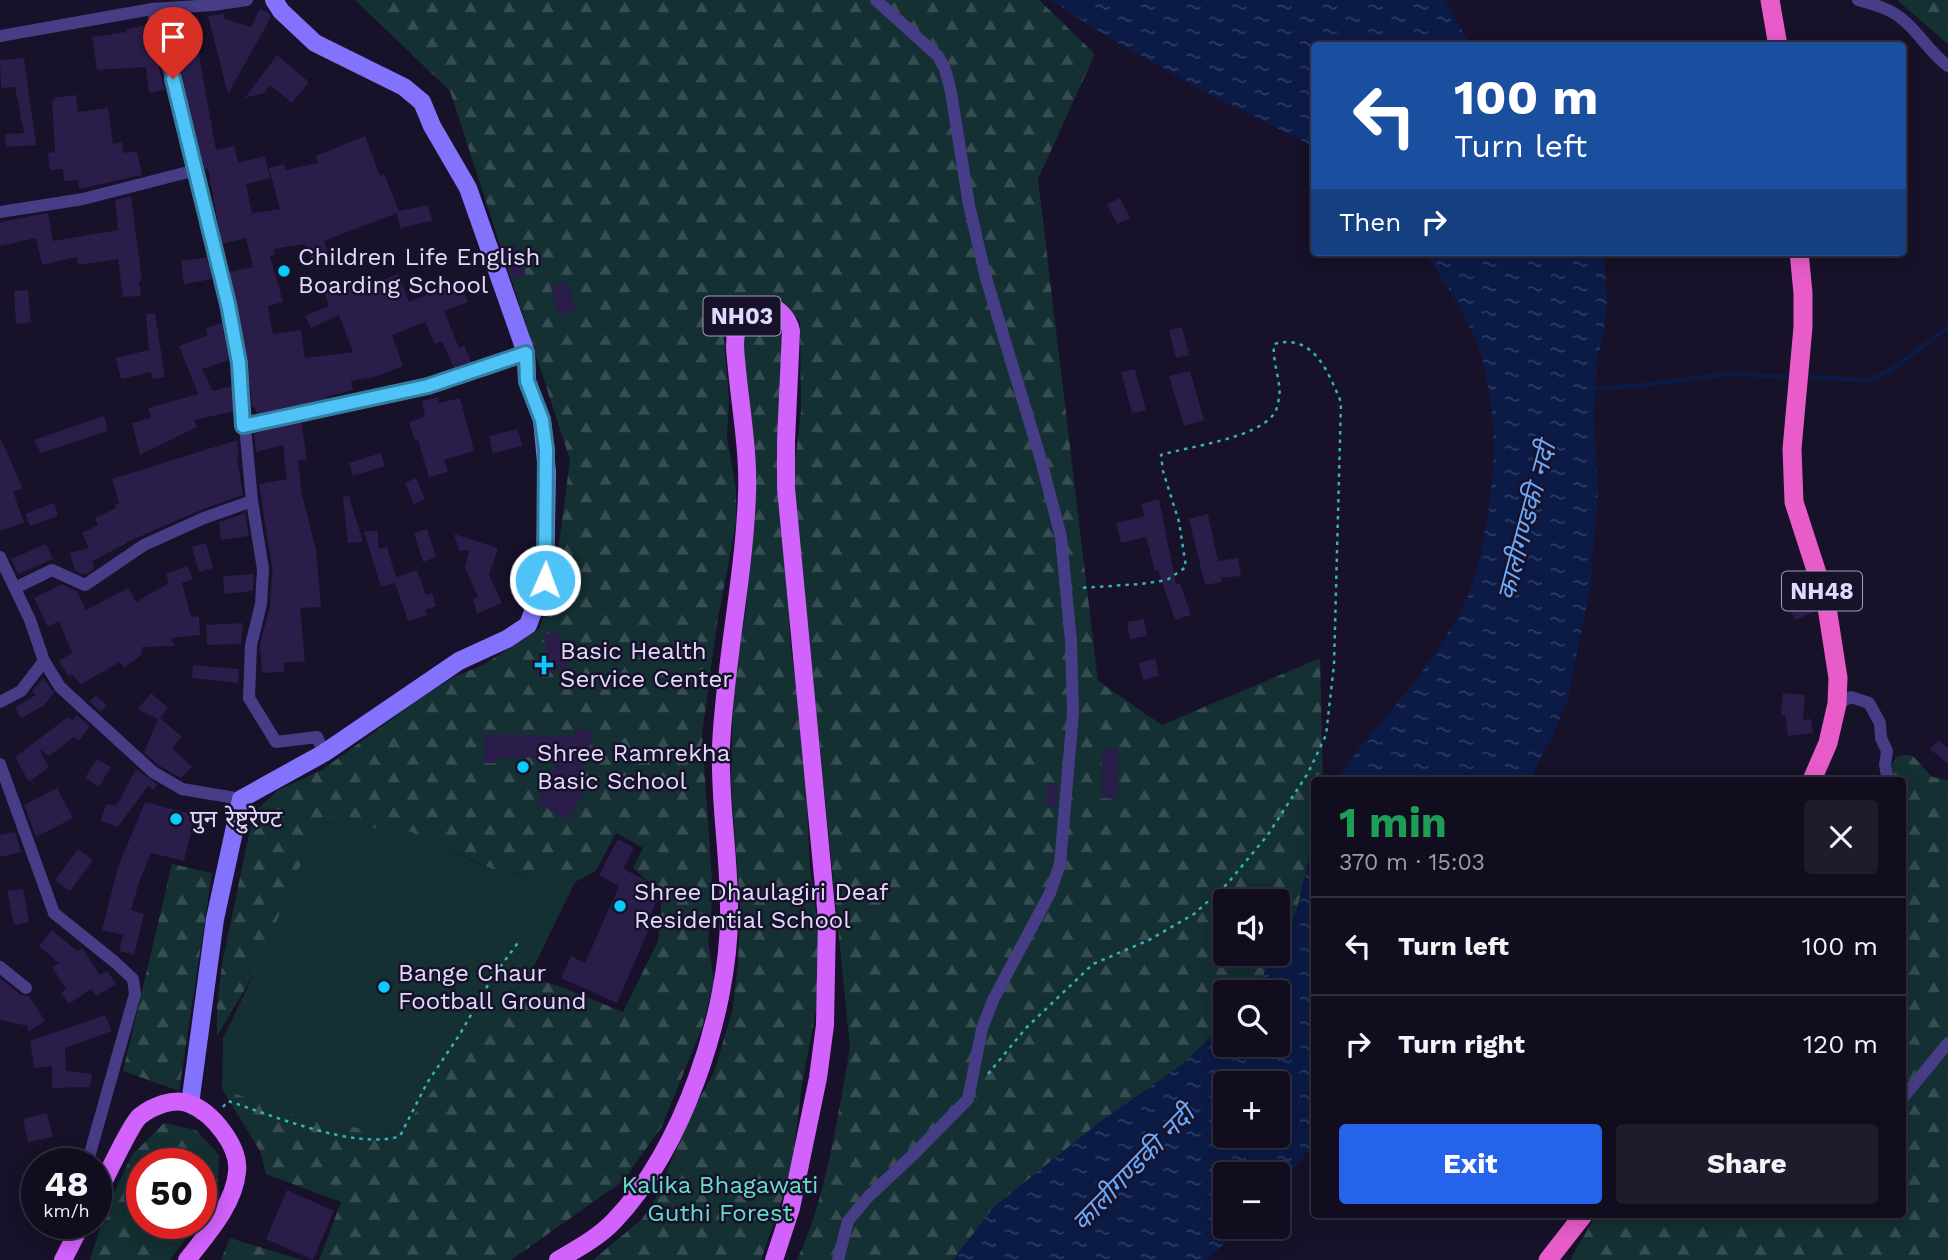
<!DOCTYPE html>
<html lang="en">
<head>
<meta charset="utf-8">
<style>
	:root { --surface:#110d1f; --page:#1e1b2c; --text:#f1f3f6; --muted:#9c9ca4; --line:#302d3d; --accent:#2563eb }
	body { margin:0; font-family:"Work Sans","Noto Sans Devanagari",sans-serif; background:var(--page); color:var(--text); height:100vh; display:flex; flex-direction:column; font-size:26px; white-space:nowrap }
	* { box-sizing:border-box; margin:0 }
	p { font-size:23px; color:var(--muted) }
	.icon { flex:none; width:38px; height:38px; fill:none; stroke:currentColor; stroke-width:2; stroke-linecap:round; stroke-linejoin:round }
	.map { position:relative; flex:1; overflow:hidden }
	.details { position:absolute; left:1311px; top:777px; width:595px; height:441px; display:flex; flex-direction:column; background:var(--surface); border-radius:7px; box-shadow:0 4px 18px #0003,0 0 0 2px var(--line) }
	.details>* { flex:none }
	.top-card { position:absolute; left:1311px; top:42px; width:595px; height:214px; border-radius:7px; box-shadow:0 4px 18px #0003,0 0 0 2px var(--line); background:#1a4fa0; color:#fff; overflow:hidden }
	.tools { position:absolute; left:1213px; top:889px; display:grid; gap:14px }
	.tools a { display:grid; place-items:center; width:77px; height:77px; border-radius:7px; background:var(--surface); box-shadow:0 4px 18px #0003,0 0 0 2px var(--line); font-size:35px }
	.speed { position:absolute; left:21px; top:1148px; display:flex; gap:14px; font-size:35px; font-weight:700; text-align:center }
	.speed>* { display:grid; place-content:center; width:91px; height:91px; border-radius:50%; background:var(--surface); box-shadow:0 4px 18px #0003,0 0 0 2px var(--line); line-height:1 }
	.speed small { font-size:18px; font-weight:400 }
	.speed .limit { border:10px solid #d22; background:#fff; color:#111 }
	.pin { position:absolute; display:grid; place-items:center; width:60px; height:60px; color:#fff; margin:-72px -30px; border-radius:50% 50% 50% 0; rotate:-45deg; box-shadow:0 0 7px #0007 }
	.pin .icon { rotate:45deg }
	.me { position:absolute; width:77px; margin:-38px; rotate:2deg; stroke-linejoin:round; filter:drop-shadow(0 0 5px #0008) }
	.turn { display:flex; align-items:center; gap:24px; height:147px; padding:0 28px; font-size:32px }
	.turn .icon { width:91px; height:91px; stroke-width:2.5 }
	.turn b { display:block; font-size:49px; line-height:60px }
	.then { display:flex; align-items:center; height:66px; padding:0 28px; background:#0003; gap:14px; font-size:26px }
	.round { display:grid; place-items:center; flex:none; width:74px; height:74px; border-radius:7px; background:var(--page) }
	.head { display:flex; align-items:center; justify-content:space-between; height:119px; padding:0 28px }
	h1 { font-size:42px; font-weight:700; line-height:52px; color:#1e9e55 }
	.button { display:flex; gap:14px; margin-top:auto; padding:14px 28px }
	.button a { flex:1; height:80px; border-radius:7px; background:var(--accent); color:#fff; font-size:28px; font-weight:700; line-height:80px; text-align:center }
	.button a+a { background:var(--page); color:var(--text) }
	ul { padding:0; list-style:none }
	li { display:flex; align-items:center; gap:21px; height:98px; padding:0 28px; border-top:2px solid var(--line) }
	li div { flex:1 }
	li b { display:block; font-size:26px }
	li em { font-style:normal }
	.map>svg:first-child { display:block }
	.grass { fill:#143032 }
	.forest { fill:url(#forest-firs); fill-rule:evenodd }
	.water { fill:url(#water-ripples); fill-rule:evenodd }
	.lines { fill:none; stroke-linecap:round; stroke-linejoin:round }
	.stream { stroke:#0c1b46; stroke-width:4.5 }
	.building { fill:#2a1d49 }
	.path { stroke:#33b3b9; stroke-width:2.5; stroke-dasharray:3.5 5; stroke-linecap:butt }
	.minor { stroke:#473d86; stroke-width:12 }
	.secondary { stroke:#8372fc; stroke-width:18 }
	.primary { stroke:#d262fc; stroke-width:18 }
	.trunk { stroke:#e75cc8; stroke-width:19 }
	.route-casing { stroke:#337fa1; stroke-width:18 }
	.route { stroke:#4fc3f7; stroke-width:12 }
	.poi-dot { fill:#09cafa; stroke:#171129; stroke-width:2.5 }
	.labels { text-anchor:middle; stroke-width:5; stroke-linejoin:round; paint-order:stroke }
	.shield { fill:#171129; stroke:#a49dbe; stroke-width:2 }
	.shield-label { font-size:23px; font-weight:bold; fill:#e1d9fe }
	.poi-label { font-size:24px; fill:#e1d9fe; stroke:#171129; text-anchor:start }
	.park-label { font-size:24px; fill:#65decc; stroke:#171129 }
	.water-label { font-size:26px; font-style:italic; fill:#69a9fc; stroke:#171129 }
</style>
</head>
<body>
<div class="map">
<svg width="1948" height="1260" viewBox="0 0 1948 1260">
	<defs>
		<pattern id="forest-firs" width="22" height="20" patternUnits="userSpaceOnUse" patternTransform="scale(1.75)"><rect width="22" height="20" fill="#143032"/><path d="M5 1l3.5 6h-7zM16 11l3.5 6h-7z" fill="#364d51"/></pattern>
		<pattern id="water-ripples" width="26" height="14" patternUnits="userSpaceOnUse" patternTransform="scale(1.75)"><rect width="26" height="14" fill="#0c1b46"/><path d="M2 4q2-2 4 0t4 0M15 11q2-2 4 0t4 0" fill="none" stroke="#2f3c62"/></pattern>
	</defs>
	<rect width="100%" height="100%" fill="#171129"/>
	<!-- grass -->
	<path class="grass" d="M318,822L411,832L491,869L575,882L529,977L462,1053L399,1135L307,1119L222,1089L223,1038L254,974Z"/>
	<!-- forest -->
	<path class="forest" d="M355,0H1039L1095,54L1038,179L1098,681L1162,725L1320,658L1323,780H1314V837L1298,906L1281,949L1251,992H1225V1024L1180,1066L1096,1125L994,1207L953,1260H797C826,1200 838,1114 850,1048L793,478L801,413L800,321L778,297L747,295L723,326L729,399L727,437L736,489V523L717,624L702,735L713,894L708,941L714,981L702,1028L661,1128L623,1181L511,1260H319L341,1202L266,1174L260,1151L222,1089L307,1119L398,1135L462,1053L529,977L561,987L623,1012L658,941L662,894L633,868L643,848L616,833L596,871L575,882L492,869L411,832L319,822L254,974L217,1036V1007L222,964L249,834L256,811L278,790L322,770L424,696L454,677L483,665L539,629L553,589L570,460L450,91ZM1225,901H1278V954H1225Z
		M1897,0H1948V44Z
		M760,311L778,317L784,329L781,387L790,639L805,761L810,869L822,954L819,995L802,1084L791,1173L761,1260H593L642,1219L656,1198L690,1116L714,1072L732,1012L738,965L740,907L731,782L733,701L736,670L746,609L754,479L741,354L746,323Z
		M1905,755L1913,756L1932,777L1948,780V1260H1570L1596,1215L1902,1214V780H1891L1892,764L1896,757Z
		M172,864L212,873L179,1091L123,1071Z
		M164,1123L196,1130L219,1155L218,1183L201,1217V1164H142V1223H197L170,1260H90L106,1209L132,1155Z
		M230,1238L302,1260H221Z"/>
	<!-- water -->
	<path class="water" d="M1050,0H1445L1470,45L1314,46V147L1203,91L1108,37Z
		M1425,252H1603L1604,255L1607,303L1604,334L1597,359L1594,414L1598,495L1590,589L1568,698L1554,733L1530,780H1337C1357,747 1384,720 1409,689C1426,667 1442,643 1457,619C1482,578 1497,476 1493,428C1492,403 1487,373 1479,349C1469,318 1443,281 1425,252Z
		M1314,837V1144L1278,1189V1174H1225V1227H1242L1207,1260H953L994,1207L1096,1125L1180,1066L1225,1024V1045H1278V992H1251L1281,949L1298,906ZM1225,1083H1278V1136H1225Z"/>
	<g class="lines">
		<!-- stream -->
		<path class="stream" d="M1804,377L1870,380L1892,369L1948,328
			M1592,389L1635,386L1727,374L1792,377"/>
	</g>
	<!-- building -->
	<path class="building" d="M260,9L269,13L271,17L228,94L208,16L224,14L225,19L251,27Z
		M192,15L216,150L234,146L238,163L265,156L270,178L246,184L252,213L280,209L269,168L284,164L286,170L318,163L316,156L365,136L380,176L384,174L399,211L428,205L432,221L400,228L397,213L324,241L329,255L312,262L305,244L274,249L275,255L270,256L283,302L268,306L273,334L301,330L305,358L353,352L339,315L311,328L305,316L329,306L324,291L347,280L353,293L398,274L409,302L460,282L468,302L444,311L459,348L464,345L471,362L454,368L442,341L435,344L425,322L392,335L403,366L374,377L351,381L353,390L326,397V399L257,414L254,406L252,407L248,361L229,272L253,267L246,238L222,244L208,169H205L164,21Z
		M147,25L165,90L149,93L146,67L97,70L92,37L126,32V29Z
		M277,55L309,82L292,103L270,85L264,93L245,98Z
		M24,58L36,145L6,147L5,134L24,133L15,87L1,88L0,60Z
		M76,95L78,112L108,108L113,144L122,142L124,153L137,151L142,175L79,189L78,180L64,181L63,169L50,170L48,153L55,152L52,101L55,100L54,98Z
		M131,196L142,281L139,282L141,296L123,297L118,259L78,265L76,257L42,265L36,238L0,246V222L48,213L53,241L118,230L115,200Z
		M1120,198L1130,218L1117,224L1107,204Z
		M516,245L526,276L514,280L504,249Z
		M207,257L212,279L184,284L181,261Z
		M568,282L576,311L559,315L551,287Z
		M28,290L31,322L16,324L14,291Z
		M155,313L165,377L152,379L151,372L121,379L116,358L149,350L146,314Z
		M222,323L229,360L202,369L213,391L232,386L235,411L194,420L197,427L140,455L132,423L151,418L148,408L198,394L179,346L208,335L206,328Z
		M1182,327L1189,355L1176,358L1169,330Z
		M1135,369L1146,410L1132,413L1121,372Z
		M1190,371L1204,420L1184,426L1169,376Z
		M438,397L439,403L460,398L474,451L444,460L448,472L429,477L418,440L415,441L409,422L425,417L422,401Z
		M104,416L108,431L41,453L34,440Z
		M301,422L307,459L298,460L302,494L316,550L321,607L300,608L305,661L284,663V672L262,673L260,644L270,606L272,573H273L259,484L287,479L283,445L256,452L254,432Z
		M518,429L522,446L493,453L489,436Z
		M0,437L23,489L13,491L24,523L0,531Z
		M237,440L239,457L237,458L243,495L201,510L127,542V543L92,561L94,568L88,573L82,574L75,571L70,553L89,548L82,533L98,525L95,518L116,508L115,505L119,503L112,479Z
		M381,453L385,466L353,476L349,463Z
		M416,478L425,499L414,504L405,483Z
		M349,496L363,542L348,543L343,497Z
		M1159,499L1176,584L1180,583L1191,615L1175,620L1158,570L1155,571L1146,537L1121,543L1116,523L1145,516L1141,504Z
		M54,503L58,516L30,526L25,514Z
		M245,513L249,536L221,540L219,522Z
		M1208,514L1218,561L1238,558L1241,576L1221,578L1222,582L1205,585L1189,519Z
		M427,529L436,557L423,562L414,533Z
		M377,530L379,549L387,547L396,577L417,570L426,595L432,593L436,606L425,610L427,615L408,621L395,583L381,587L364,532Z
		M454,534L498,548L489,575L502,603L477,614L473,599L478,597L465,568L469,550L459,551Z
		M206,543L213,568L199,572L192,547Z
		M46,544L53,559L18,574L11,559Z
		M187,566L193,579L182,583L191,617L199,616L200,635L171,638L175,646L142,647V654L124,668L120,662L81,684L71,674L69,677L59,661L72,653L59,621L48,627L34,598L62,584L77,591L86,610L128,588L136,602L169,583L166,574Z
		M254,574L253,591L224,594L223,576Z
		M1807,596L1814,612L1795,620L1788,604Z
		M1144,619L1147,636L1130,639L1127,622Z
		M243,623L241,644L207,645L206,625Z
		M558,631L569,667L539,676L534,661L548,657L543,635Z
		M1155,659L1159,676L1143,680L1139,663Z
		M193,665L239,669L238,683L192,678Z
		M43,678L54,693L43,706L21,718L15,707L36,695L32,691Z
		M151,693L168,708L160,718L182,737L172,748L192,767L181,778L158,765L144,752L158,719L138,709Z
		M1783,693L1805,695L1803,720L1811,719L1813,733L1788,736L1785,715H1781Z
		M96,696L107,705L101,712L89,701Z
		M77,715L90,726L79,741L74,737L49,756L39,749L49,767L29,782L15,757L68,717L72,721Z
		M576,728L594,733L579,781L587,785L569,820L537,803L558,762H545V758L498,757V763H484V734L573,736Z
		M1938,740L1948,748V764L1930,749Z
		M1102,748L1118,749L1117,799L1101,798Z
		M97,759L111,767L99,787L85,778Z
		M136,769L157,784L154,790L148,786L118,827L101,821L106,804L117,805Z
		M1048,783L1058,784L1056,807L1045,805Z
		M57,788L73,818L36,837L24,805Z
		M145,802L195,815L184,861L151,853L139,882L131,910L144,914L134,955L119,951L123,935L102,930L118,867Z
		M15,832L21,852L0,857V835Z
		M618,839L634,848L623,869L646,880L640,892L657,900L645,927L649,929L617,1003L561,978L571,956L585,963L619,886L599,875Z
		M78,849L93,860L70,891L55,880Z
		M23,889L29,922L14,925L7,891Z
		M52,930L77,951L82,948L100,975L107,971L116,984L96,996L91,989L69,1004L61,993L66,989L52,967L59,963L39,946Z
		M0,978L21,995L29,996L45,1021L28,1032V1026L0,1020Z
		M105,1015L112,1031L65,1048L66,1071L92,1074L90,1087L52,1088V1066L34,1068L30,1041Z
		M47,1113L53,1137L28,1142L23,1119Z
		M287,1190L334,1211L313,1260L266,1239Z"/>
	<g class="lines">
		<!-- path -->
		<path class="path" d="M988,1074L1026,1028L1093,964L1149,940L1194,914L1227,884L1267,836L1308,773L1326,735L1334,665L1341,402C1328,372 1314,333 1274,344C1272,364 1282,382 1279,398C1278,403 1277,410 1274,414C1255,439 1190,446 1161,455L1163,471L1179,522L1186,567L1167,580L1141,584L1080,588
			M223,1107L228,1101C271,1115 358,1151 400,1136L427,1083L460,1034L492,978L520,940"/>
		<!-- minor -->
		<path class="minor" d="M1858,0C1869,3 1880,6 1890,11C1914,23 1927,51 1948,66
			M152,9L196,170L227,304L239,363L252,501L263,569L261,604L251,645L249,698L276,742L317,737L324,753
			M0,36L152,9L213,5L247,0
			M0,212L83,199L196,170
			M243,426L428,386L526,353
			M0,557L30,620L44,661L60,687L153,772L182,789L241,799
			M15,588L52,570L85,585L144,545L204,518L252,501
			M0,702L21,691L44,661
			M1837,704L1851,697L1869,703L1880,723L1881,738L1887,751L1885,765L1888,780
			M0,764L54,913L116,963L133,979L135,994L87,1164
			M0,967L26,988
			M1902,1099L1948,1043
			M838,1260L848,1221L869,1196L916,1152L968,1099L982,1029L993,1000L1050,893L1060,864L1073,713L1071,642L1061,537L1041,460L986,278L969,205L951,92L945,69L938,56L876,0"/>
		<!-- secondary -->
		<path class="secondary" d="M190,1104L215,919L241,799L324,753L459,661L507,639L528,625L545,580L547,472L542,420L527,381L526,353L468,188L432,126L422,102L404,87L315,43L281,11L274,0"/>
		<!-- primary -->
		<path class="primary" d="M96,1196C104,1182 131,1123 140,1116C153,1106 174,1097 190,1104C213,1113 240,1147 237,1172C234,1205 207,1234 187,1260
			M63,1260L82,1223
			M558,1260C577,1249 599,1237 614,1221C682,1151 729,1012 729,915C730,859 719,803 721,746C725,662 744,578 747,494C749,447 738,394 735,347C735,337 736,327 741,319C755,294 786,306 791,331L786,441V488L827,919L825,1025L818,1078L791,1208L774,1260"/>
		<!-- trunk -->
		<path class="trunk" d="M1770,0L1778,46
			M1799,252L1803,293V327L1792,449L1794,502L1826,601L1838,678L1837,704L1828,743L1812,780
			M1548,1260L1584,1214"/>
	</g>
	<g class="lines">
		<!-- route casing -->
		<g class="route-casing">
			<path id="route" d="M173,79L228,304L239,363L243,426L428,386L526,353L527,381L542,420L546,449L545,580"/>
		</g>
		<!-- route -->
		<use href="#route" class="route"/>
	</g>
	<!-- markers -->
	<g class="poi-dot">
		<circle cx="284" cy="271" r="7"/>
		<path d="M540.5 654.5h7v7h7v7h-7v7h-7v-7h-7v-7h7z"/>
		<circle cx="523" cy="767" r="7"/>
		<circle cx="176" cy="819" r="7"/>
		<circle cx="620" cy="906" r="7"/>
		<circle cx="384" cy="987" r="7"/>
	</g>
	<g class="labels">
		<!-- shield labels -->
		<g class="shield">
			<rect x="703.5" y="296.5" width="77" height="39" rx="5"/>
			<rect x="1782" y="571.5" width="80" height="39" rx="5"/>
		</g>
		<g class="shield-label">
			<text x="742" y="324">NH03</text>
			<text x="1822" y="599">NH48</text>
		</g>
		<!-- poi labels -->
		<g class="poi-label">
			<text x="298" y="265">Children Life English<tspan x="298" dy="28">Boarding School</tspan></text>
			<text x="560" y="659">Basic Health<tspan x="560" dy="28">Service Center</tspan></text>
			<text x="537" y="761">Shree Ramrekha<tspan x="537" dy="28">Basic School</tspan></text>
			<text x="190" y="827">पुन रेष्टुरेण्ट</text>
			<text x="634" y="900">Shree Dhaulagiri Deaf<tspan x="634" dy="28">Residential School</tspan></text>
			<text x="398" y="981">Bange Chaur<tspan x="398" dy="28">Football Ground</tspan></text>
		</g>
		<!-- park labels -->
		<g class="park-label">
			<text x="720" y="1193">Kalika Bhagawati<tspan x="720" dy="28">Guthi Forest</tspan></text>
		</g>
		<!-- water labels -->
		<g class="water-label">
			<text transform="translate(1526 521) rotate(-75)" y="9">कालीगण्डकी नदी</text>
			<text transform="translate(1133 1168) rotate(-46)" y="9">कालीगण्डकी नदी</text>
		</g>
	</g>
</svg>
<div class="tools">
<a><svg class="icon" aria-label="sound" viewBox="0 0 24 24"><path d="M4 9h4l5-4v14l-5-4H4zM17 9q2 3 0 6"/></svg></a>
<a><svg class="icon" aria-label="search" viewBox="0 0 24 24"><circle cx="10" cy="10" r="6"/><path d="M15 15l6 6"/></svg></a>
<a>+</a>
<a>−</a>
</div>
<div class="speed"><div>48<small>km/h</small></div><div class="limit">50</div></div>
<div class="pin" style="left:173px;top:79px;background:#d93025"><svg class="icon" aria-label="arrive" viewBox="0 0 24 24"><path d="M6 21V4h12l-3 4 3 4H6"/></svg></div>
<svg class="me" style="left:545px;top:580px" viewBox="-20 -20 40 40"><circle r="17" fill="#4fc3f7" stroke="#fff" stroke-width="3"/><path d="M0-11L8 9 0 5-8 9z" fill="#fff"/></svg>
<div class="top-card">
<div class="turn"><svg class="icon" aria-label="left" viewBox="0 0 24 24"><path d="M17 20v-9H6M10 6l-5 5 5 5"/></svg><div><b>100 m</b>Turn left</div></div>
<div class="then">Then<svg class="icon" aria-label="right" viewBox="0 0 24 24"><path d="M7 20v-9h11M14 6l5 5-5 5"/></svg></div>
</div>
<section class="details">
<div class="head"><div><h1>1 min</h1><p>370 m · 15:03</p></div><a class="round"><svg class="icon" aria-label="close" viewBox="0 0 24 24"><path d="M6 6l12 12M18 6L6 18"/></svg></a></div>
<ul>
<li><svg class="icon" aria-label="left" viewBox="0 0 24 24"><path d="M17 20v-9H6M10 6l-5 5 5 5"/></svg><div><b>Turn left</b></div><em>100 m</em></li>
<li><svg class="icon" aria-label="right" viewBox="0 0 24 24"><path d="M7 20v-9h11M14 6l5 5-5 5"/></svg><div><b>Turn right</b></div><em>120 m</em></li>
</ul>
<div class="button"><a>Exit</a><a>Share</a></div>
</section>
</div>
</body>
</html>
